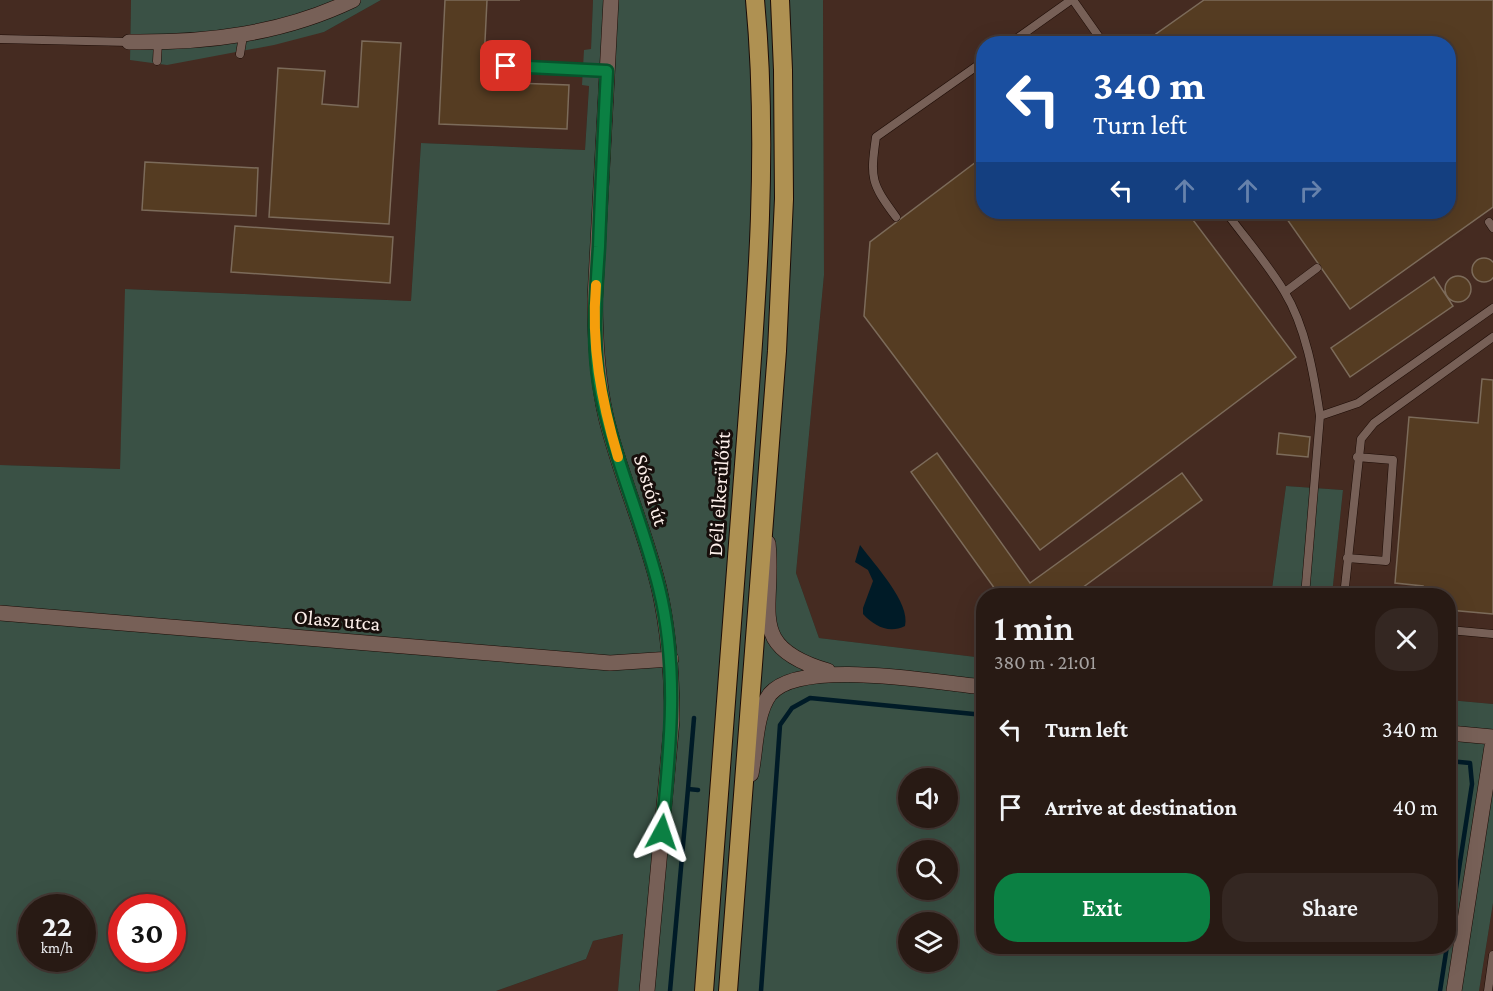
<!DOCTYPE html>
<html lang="en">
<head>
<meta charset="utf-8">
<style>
	:root { --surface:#281a14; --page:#342722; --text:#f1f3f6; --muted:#a5a1a0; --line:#443834; --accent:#0b8043 }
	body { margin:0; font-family:"Crimson Pro",serif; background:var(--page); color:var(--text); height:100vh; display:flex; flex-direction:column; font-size:22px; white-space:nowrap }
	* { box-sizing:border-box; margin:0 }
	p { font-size:20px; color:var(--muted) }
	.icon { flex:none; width:33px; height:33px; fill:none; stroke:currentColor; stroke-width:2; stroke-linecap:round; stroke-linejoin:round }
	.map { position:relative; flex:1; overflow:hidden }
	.side { position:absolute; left:976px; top:588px; width:480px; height:366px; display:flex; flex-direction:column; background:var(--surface); border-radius:24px; box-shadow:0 6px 24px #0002,0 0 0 2px var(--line) }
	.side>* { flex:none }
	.hud { position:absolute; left:976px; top:36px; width:480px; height:183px; border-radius:24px; box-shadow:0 6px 24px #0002,0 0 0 2px var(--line); background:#1a4fa0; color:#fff; overflow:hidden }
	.fabs { position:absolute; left:898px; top:768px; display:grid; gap:12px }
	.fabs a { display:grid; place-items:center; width:60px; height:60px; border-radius:50%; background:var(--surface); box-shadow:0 6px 24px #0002,0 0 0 2px var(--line); font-size:30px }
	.speed { position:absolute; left:18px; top:894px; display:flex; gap:12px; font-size:30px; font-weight:700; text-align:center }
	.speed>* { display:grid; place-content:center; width:78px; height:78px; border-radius:50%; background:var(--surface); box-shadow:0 6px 24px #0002,0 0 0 2px var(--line); line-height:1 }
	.speed small { font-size:15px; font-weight:400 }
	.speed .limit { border:9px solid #d22; background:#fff; color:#111 }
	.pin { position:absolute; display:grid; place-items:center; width:51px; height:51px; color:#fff; margin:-26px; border-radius:12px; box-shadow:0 3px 9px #0006 }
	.me { position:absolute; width:66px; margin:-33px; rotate:5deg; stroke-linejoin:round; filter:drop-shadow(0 0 4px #0008) }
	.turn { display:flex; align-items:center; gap:21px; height:126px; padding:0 18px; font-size:27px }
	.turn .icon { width:78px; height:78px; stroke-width:2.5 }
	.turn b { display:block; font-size:42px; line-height:51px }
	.lanes { display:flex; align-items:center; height:57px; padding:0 18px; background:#0003; justify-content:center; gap:30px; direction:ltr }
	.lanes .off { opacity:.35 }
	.round { display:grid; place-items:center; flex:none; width:63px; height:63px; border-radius:24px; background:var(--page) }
	.summary { display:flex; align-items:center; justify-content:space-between; height:102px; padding:0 18px }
	h1 { font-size:36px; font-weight:600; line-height:45px }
	.primary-button { display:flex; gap:12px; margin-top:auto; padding:12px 18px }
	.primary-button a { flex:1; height:69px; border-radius:24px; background:var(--accent); color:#fff; font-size:24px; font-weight:600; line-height:69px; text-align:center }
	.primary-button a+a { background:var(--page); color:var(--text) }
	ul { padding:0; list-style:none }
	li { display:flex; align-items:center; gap:18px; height:78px; padding:0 18px }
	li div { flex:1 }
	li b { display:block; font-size:22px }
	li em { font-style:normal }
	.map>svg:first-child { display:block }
	.built { fill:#452b21; fill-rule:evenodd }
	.green { fill:#3a5145; fill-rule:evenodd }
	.water { fill:#001b27 }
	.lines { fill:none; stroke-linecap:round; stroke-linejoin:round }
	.stream { stroke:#001b27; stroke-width:4.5 }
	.building { fill:#553c22; stroke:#7c6b5a; stroke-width:1.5 }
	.lane-casing { stroke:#1c0b05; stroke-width:9 }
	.street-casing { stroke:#1c0b05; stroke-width:16 }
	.primary-casing { stroke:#1c0b05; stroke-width:20 }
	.lane { stroke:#776057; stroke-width:8 }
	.street { stroke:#776057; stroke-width:15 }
	.primary { stroke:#af9152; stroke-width:18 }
	.route-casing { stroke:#07532c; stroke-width:15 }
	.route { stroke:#0b8043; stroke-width:10 }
	.slow { stroke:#f59e0b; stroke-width:10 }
	.labels { text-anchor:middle; stroke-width:6; stroke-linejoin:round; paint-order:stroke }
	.street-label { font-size:21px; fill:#fceee9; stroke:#170e0b }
</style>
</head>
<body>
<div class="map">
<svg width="1493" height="991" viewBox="0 0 1493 991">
	<rect width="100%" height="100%" fill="#36221a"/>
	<!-- built -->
	<path class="built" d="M0,0H131L130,60L324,32L381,0H593L591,50H585L583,85H589L585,150L421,143L411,301L126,289L120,469L0,465Z
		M823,0H1493V704L1449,700V596L1332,595L1343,490L1286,486L1271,595L984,596V658L819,638L796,573L824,275ZM984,44H1449V212H984Z
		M1493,903V991H1479Z
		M624,934L618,991H496L586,959L593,941Z"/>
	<!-- green -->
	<path class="green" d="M131,0H381L324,32L274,45L167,65L130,60Z
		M593,0H823L824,275L796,573L819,638L984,658V946H1449V700L1493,704V903L1479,991H618L623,934L593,941L586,959L496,991H0V465L120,469L125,289L411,301L421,143L585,150L589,86L582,85L584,50L591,49ZM909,778H948V818H909ZM909,850H948V890H909ZM32,908H82V958H32ZM122,908H172V958H122ZM909,922H948V962H909Z
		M1286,486L1343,490L1332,595L1271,596Z"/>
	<!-- water -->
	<path class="water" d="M860,545C874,564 911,603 905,626C889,634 874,626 863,614V608L873,581L868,570L855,562Z"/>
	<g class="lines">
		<!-- stream -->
		<path class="stream" d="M1449,761L1470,763L1472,784L1449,934
			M688,789L694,718
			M670,991L688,789L698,790
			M761,991L780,725L792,708L810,698L984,715
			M1440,991L1447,946"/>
	</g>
	<!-- building -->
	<path class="building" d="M445,0H520H487L483,82L569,85L567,129L439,124Z
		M1204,0H1493V207L1350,309L1282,212H1449V44H1163L1156,34Z
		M362,41L401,43L389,224L269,217L278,68L325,71L322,104L358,107Z
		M984,156V212H1187L1296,357L1040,550L864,316L870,242Z
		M145,162L258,168L256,216L142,210Z
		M235,226L393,237L390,283L231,272Z
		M1472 270a12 12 0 1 1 24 0a12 12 0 1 1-24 0Z
		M1445 289a13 13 0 1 1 26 0a13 13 0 1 1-26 0Z
		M1434,277L1453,306L1350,377L1331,348Z
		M1482,379L1493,380V614L1449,610V596H1422L1423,586L1395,583L1409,417L1478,423Z
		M1279,433L1310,437L1308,457L1277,454Z
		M937,453L1030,583L1182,473L1202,500L1071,596H1000L911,472Z"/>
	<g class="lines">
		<!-- lane casing -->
		<g class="lane-casing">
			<path id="lane" d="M1073,0L1104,44
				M0,39L129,42
				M1009,44L1071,0
				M240,54L243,36
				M157,61L158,42
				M486,66L607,71
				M1226,212C1245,238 1267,263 1284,291C1306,327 1314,375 1320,416L1305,596
				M896,217C871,183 870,179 876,137L984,61
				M1489,222L1493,228
				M1285,292L1317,268
				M1320,416L1358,403L1493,308
				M1347,558L1386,561L1393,460L1357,457
				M1084,596L1096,591L1107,596
				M1344,596L1361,439L1374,423L1493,337
				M1449,630L1493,634
				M1488,991L1493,955"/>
		</g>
		<!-- street casing -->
		<g class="street-casing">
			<path id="street" d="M611,0L595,299C595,340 597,378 606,417C620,475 645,530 659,588C669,632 672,675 672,720L647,991
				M129,42C207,43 282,34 353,0
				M768,543C775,611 744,646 828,671
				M0,613L610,663L671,659
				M1449,733L1493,737
				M751,774C756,750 755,714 770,694C801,657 938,683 984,687
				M1454,991L1493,740"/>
		</g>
		<!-- primary casing -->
		<g class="primary-casing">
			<path id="primary" d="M704,991C717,820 730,649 743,478C755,320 770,159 755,0
				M728,991L777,351L784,199L783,70L780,0"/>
		</g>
		<!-- lane -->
		<use href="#lane" class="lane"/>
		<!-- street -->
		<use href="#street" class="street"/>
		<!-- primary -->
		<use href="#primary" class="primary"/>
	</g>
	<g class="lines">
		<!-- route casing -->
		<g class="route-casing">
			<path id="route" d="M506,66L607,71C604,130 601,189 599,247C596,293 592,338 599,383C611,453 642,519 659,588C679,669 670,749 662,832"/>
		</g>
		<!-- route -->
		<use href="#route" class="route"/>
		<!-- slow -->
		<path class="slow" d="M596,285C591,345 601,400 618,457"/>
	</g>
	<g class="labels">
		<!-- street labels -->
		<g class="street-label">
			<text transform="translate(651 490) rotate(73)" y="7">Sóstói út</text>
			<text transform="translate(719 494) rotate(-86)" y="7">Déli elkerülőút</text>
			<text transform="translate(337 620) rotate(5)" y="7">Olasz utca</text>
		</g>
	</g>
</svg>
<div class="fabs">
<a><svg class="icon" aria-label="sound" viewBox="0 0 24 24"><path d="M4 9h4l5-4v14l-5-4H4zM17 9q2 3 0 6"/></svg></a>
<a><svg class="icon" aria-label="search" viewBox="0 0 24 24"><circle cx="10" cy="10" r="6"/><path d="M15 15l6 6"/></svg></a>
<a><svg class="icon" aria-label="layers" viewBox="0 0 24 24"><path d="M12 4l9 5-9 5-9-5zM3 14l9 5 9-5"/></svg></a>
</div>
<div class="speed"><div>22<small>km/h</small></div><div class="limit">30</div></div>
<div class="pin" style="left:506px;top:66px;background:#d93025"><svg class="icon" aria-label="arrive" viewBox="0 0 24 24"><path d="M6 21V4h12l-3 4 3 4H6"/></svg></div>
<svg class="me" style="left:662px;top:832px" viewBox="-20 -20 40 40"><path d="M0-17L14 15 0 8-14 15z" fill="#0b8043" stroke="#fff" stroke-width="4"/></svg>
<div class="hud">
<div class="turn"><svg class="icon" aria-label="left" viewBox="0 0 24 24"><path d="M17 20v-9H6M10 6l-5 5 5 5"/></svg><div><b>340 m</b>Turn left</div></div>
<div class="lanes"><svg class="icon" aria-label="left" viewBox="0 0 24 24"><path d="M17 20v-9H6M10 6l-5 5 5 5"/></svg><svg class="icon off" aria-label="ahead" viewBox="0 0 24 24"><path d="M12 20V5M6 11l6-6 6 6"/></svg><svg class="icon off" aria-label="ahead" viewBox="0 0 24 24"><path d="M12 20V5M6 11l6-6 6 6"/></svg><svg class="icon off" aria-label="right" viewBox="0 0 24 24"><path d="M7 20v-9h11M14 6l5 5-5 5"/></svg></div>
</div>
<section class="side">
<div class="summary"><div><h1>1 min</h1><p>380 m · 21:01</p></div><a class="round"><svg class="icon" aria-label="close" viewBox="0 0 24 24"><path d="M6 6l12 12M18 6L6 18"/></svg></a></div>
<ul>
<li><svg class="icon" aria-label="left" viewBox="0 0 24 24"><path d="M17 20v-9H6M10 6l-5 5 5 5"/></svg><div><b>Turn left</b></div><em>340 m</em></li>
<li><svg class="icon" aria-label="arrive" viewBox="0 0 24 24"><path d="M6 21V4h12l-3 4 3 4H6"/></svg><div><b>Arrive at destination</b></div><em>40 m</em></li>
</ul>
<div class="primary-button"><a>Exit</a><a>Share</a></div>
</section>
</div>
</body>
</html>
